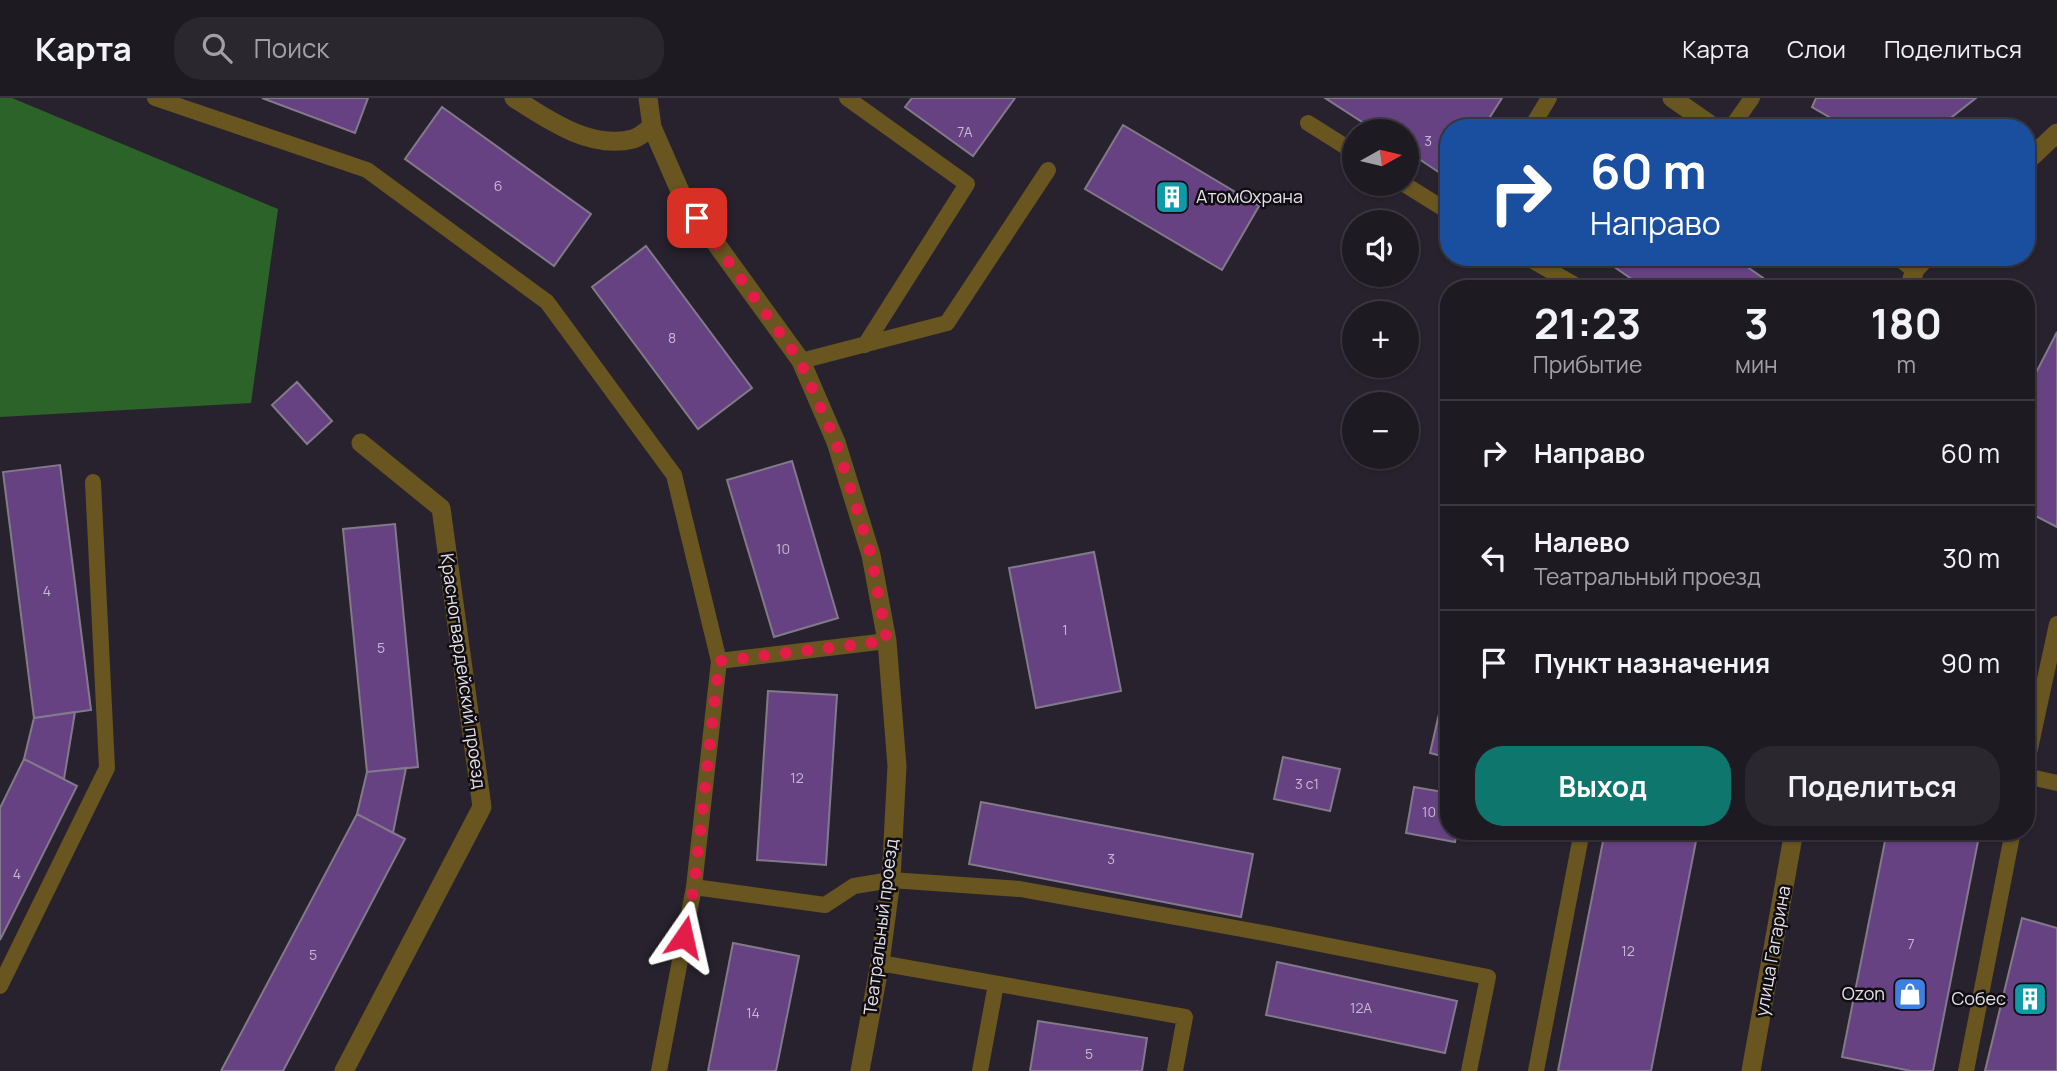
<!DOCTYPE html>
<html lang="ru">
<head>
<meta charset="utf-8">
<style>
	:root { --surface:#1e1a22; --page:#2b272f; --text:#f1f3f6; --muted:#a1a1a5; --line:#3c3840; --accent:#0f766e }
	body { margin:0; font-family:Manrope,sans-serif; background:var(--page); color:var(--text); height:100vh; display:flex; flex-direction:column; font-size:26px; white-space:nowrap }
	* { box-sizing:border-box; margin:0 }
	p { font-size:23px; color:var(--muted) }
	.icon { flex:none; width:38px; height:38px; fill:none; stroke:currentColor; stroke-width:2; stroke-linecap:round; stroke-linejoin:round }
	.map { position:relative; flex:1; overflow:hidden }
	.sheet { position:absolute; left:1440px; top:182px; width:595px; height:560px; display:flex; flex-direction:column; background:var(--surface); border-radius:28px; box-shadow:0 2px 5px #0004,0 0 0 2px var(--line) }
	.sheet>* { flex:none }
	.guide { position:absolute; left:1440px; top:21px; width:595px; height:147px; border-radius:28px; box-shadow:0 2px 5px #0004,0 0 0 2px var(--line); background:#1a4fa0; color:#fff; overflow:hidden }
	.needle { width:46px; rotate:82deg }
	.controls { position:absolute; left:1342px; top:21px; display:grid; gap:14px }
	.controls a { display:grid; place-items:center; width:77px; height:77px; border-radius:50%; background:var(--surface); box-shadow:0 2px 5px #0004,0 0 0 2px var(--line); font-size:35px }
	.pin { position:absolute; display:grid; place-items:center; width:60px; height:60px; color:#fff; margin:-30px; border-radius:14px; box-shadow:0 4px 10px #0006 }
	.me { position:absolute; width:77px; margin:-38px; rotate:11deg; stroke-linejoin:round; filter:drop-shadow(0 0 5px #0008) }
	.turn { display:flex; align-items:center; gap:24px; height:147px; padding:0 35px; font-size:32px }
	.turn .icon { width:91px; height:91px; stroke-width:2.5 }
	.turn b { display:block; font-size:49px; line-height:60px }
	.eta { display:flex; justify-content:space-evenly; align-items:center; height:119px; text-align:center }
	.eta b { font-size:42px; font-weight:700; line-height:49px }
	.cta { display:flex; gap:14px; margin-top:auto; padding:14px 35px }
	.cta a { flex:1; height:80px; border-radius:28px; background:var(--accent); color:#fff; font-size:28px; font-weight:700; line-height:80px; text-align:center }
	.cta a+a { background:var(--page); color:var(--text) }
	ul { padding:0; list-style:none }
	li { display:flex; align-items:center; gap:21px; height:105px; padding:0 35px; border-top:2px solid var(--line) }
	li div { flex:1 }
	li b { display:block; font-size:26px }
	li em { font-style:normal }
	header { display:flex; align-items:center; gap:42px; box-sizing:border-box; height:98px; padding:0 35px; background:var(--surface); border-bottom:2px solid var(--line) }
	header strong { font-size:33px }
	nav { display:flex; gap:38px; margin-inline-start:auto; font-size:24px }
	.search { width:490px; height:63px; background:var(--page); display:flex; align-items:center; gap:18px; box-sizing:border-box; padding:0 24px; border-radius:28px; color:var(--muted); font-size:26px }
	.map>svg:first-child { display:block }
	.forest { fill:#2b6328 }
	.building { fill:#664283; stroke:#827a8a; stroke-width:2 }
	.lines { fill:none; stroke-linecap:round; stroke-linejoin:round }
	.service { stroke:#68551f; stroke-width:16 }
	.minor { stroke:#68551f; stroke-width:19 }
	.tertiary { stroke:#68551f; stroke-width:19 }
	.route { stroke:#e11d48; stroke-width:12; stroke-dasharray:0 21.6 }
	.labels { text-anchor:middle; stroke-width:5; stroke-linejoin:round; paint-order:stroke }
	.number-label { font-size:14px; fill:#c6bad0 }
	.poi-label { font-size:18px; fill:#e6e2ea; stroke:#100d12; text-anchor:end }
	.street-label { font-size:18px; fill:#e6e2ea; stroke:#100d12 }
</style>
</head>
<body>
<header>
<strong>Карта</strong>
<div class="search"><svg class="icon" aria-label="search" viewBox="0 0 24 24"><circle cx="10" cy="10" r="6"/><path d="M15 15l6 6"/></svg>Поиск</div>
<nav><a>Карта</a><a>Слои</a><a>Поделиться</a></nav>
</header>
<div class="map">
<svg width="2057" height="973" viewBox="0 0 2057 973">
	<rect width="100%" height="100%" fill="#28222e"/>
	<!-- forest -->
	<path class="forest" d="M0,0H12L278,111L251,305L0,319Z"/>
	<!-- building -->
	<path class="building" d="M262,0H368L355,35Z
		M912,0H1015L973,58L905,9Z
		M1325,0H1502L1483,30H1449V81L1407,53V33H1376Z
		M1816,0H1976L1938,30H1848L1812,9Z
		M442,9L591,116L554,168L405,61Z
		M1123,27L1259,108L1222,172L1085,91Z
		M646,148L752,290L698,331L592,189Z
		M1600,159H1733L1779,191H1646Z
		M2057,234V429L2026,413V294Z
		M297,284L332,323L307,346L272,307Z
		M792,363L838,520L774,539L727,382Z
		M60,367L91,612L34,620L3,374Z
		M395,426L418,669L367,674L343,431Z
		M1094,454L1121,593L1036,610L1009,470Z
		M2026,505L2032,506L2026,530Z
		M1449,572V660L1430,655Z
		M768,593L837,597L826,767L757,762Z
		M75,614L64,681L24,661L34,620Z
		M1283,659L1340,671L1330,713L1274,701Z
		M24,661L77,688L0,842V710Z
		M406,670L393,735L357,716L367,674Z
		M1414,689L1449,695V733H1457L1455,744L1406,735Z
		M981,704L1253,756L1241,819L969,766Z
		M357,716L405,741L283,973H221Z
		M1605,733H1698L1651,973H1558Z
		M1887,733H1980L1933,973H1911L1842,959Z
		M2022,820L2057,830V973H1985Z
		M733,845L799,858L776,973H708Z
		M1277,864L1457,903L1445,955L1266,917Z
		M1038,923L1147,940L1142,973H1030Z"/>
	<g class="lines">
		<!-- service -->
		<path class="service" d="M155,0L367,72L547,204L674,377L719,563
			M847,0L967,86L865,247
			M1308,25L1354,54
			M1531,30L1549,0
			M1731,30L1752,0
			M1404,86L1449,114
			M1526,159L1582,191
			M801,263L947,225L1048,72
			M2026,669L2057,526
			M2026,678L2057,685
			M694,789L719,563L887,543
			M880,865L1185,919L1175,973
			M0,888L107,670L93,384
			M659,973L694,789L825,807L854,788L891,782L1020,791L1269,836L1488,879L1469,973
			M980,973L996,886
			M1536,973L1582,733
			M1966,973L2013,733"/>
		<!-- minor -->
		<path class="minor" d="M514,0C548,22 591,52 633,41C640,39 646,33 652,29
			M648,0L652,29L683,100L801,263L836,344L871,457L887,543L897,668L891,782L880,865L860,973
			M1672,0L1715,30
			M1899,159L1915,171
			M344,973L482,709L441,410L361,345"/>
		<!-- tertiary -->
		<path class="tertiary" d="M2026,64L2057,35
			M1909,191L1915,171L1927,159
			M1751,973L1794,733"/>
	</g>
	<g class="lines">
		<!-- route -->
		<path class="route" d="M684,839L694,789L719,563L887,543L871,457L836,344L800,263L697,120"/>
	</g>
	<!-- icons -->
	<defs>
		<g id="building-square" transform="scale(1.75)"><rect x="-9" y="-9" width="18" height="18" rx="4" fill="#0f9aa8" stroke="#100d12"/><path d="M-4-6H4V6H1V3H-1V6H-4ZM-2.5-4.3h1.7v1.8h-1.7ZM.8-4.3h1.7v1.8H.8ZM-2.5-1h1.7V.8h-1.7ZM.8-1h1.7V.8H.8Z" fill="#fff"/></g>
		<g id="shop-square" transform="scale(1.75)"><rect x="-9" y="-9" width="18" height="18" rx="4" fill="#3f7fe0" stroke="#100d12"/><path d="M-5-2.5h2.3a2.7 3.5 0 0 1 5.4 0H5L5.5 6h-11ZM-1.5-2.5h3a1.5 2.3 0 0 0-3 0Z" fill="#fff"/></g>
	</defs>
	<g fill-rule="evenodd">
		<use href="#building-square" x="1172" y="99"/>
		<use href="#shop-square" x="1910" y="896"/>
		<use href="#building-square" x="2030" y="901"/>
	</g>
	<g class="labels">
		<!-- number labels -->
		<g class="number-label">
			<text x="965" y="39">7А</text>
			<text x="1428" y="48">3</text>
			<text x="498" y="93">6</text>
			<text x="672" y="245">8</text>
			<text x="783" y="456">10</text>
			<text x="47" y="498">4</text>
			<text x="1065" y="537">1</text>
			<text x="381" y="555">5</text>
			<text x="797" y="685">12</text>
			<text x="1307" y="691">3 с1</text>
			<text x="1429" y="719">10</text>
			<text x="1111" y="766">3</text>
			<text x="17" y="781">4</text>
			<text x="1911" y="851">7</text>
			<text x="1628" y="858">12</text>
			<text x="313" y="862">5</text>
			<text x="1361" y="915">12А</text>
			<text x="753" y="920">14</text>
			<text x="1089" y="961">5</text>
		</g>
		<!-- poi labels -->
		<g class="poi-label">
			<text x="1196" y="105" text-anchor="start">АтомОхрана</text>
			<text x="1885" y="902">Ozon</text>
			<text x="2006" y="907">Собес</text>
		</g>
		<!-- street labels -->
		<g class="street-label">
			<text transform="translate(463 573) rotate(82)" y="6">Красногвардейский проезд</text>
			<text transform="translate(881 829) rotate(-83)" y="6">Театральный проезд</text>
			<text transform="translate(1773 853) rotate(-80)" y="6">улица Гагарина</text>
		</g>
	</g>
</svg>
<div class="controls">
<a><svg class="needle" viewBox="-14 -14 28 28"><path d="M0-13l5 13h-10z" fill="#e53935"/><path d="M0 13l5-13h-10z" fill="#a1a1a5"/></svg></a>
<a><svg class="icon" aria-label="sound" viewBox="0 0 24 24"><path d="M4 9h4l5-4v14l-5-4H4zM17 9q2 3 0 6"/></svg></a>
<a>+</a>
<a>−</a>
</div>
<div class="pin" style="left:697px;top:120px;background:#d93025"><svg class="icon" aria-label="arrive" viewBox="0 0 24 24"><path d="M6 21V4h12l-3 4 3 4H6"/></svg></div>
<svg class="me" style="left:684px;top:839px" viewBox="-20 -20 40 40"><path d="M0-17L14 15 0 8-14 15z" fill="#e11d48" stroke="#fff" stroke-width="4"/></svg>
<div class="guide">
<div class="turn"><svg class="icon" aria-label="right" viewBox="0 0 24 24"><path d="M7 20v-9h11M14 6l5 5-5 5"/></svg><div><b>60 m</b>Направо</div></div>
</div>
<section class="sheet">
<div class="eta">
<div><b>21:23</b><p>Прибытие</p></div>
<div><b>3</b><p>мин</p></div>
<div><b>180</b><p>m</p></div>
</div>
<ul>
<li><svg class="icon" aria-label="right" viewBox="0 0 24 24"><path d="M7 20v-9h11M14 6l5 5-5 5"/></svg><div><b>Направо</b></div><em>60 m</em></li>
<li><svg class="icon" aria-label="left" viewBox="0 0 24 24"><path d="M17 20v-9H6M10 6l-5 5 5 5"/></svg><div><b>Налево</b><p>Театральный проезд</p></div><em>30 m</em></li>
<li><svg class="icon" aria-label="arrive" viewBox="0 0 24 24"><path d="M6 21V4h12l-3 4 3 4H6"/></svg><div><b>Пункт назначения</b></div><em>90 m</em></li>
</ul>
<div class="cta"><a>Выход</a><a>Поделиться</a></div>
</section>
</div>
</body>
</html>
